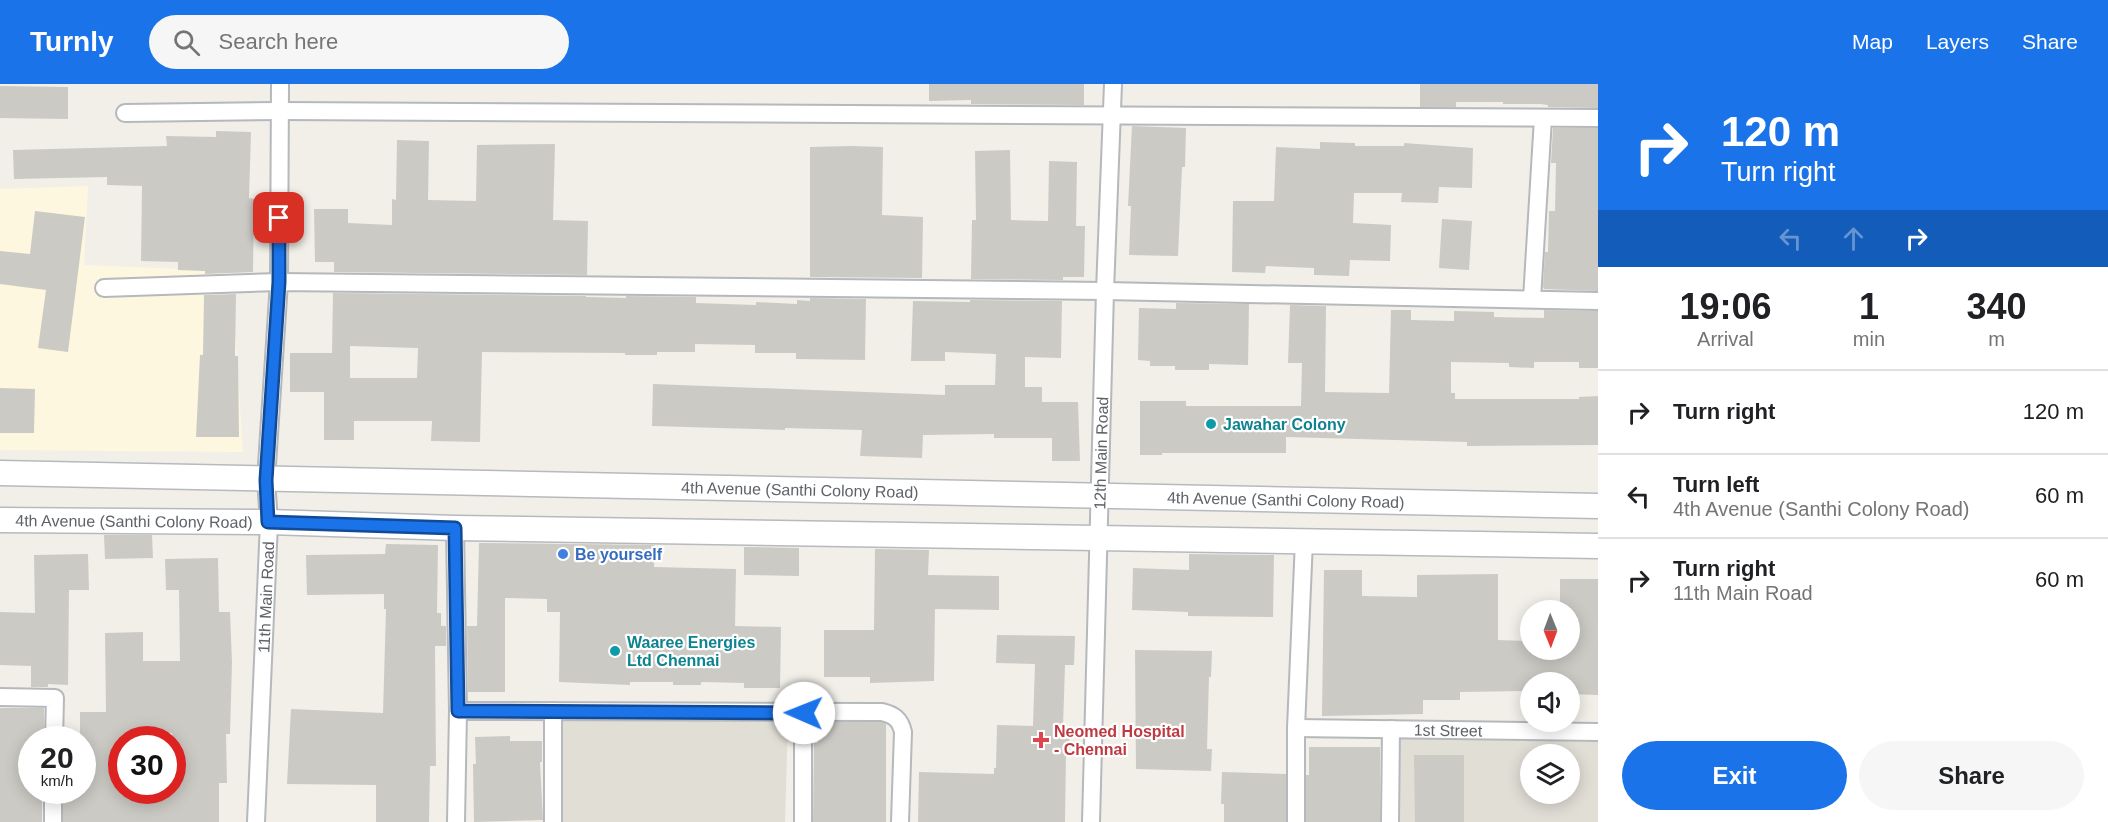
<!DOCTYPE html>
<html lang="en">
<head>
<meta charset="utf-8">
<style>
	:root { --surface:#fff; --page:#f6f6f6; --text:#202124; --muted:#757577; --line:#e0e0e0; --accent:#1a73e8 }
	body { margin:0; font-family:Helvetica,sans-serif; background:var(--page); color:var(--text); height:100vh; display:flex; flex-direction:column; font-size:22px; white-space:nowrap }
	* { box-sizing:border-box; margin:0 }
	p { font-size:20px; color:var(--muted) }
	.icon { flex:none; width:33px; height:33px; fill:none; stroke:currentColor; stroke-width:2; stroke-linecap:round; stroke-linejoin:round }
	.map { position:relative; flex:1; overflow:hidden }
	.side { display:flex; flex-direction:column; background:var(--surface); width:510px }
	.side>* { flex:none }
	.guide { background:#1a73e8; color:#fff; overflow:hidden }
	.needle { width:39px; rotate:179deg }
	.controls { position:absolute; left:1520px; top:516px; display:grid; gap:12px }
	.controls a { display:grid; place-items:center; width:60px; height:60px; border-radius:50%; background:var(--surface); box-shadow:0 3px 15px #0003; font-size:30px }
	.speed { position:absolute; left:18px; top:642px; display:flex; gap:12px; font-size:30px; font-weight:700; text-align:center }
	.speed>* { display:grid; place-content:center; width:78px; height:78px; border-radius:50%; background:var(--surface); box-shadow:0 3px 15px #0003; line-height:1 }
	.speed small { font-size:15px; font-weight:400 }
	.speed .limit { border:9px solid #d22; background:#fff; color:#111 }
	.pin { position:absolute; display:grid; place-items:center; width:51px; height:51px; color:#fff; margin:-26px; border-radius:12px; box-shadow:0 3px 9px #0006 }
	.me { position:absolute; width:66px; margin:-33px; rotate:271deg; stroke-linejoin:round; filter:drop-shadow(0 0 4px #0008) }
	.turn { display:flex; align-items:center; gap:21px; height:126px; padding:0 24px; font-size:27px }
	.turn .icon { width:78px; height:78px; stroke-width:2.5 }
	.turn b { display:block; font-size:42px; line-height:51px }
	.lanes { display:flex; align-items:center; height:57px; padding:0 24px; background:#0003; justify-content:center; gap:30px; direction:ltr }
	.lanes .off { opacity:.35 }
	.eta { display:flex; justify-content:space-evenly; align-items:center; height:102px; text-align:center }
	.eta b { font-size:36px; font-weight:700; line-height:42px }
	.cta { display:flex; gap:12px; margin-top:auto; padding:12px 24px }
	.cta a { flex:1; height:69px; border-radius:36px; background:var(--accent); color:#fff; font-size:24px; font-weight:700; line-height:69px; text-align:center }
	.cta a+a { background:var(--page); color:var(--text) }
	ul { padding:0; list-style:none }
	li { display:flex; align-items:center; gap:18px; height:84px; padding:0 24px; border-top:2px solid var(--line) }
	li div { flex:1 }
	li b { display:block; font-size:22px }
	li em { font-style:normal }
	header { display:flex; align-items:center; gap:36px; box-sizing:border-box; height:84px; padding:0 30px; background:var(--accent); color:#fff }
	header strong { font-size:28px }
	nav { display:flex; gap:33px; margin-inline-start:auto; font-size:21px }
	.search { width:420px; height:54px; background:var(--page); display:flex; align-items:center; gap:15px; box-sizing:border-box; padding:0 21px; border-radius:33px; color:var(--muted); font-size:22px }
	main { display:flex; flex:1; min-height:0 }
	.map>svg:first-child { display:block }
	.commercial { fill:#fef7e0 }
	.education { fill:#e1ded6; fill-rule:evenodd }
	.building { fill:#cccac5; fill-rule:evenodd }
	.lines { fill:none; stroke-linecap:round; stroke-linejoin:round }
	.street-casing { stroke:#b5b8bc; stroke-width:20 }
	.secondary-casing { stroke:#b6babf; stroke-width:27 }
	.street { stroke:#fff; stroke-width:16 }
	.secondary { stroke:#fff; stroke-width:24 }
	.route-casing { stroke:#114b97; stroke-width:15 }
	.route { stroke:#1a73e8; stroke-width:10 }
	.culture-dot { fill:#0f9aa8; stroke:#fff; stroke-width:2 }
	.shop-dot { fill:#3f7fe0; stroke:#fff; stroke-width:2 }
	.health-dot { fill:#e0444e; stroke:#fff; stroke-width:2 }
	.labels { text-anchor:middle; stroke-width:4.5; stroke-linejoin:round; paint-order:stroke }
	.culture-label { font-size:16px; font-weight:bold; fill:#0d838f; stroke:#fff; text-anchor:start }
	.street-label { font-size:16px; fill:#5f6368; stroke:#fff }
	.shop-label { font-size:16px; font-weight:bold; fill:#366cbe; stroke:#fff; text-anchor:start }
	.health-label { font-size:16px; font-weight:bold; fill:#be3a42; stroke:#fff; text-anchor:start }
</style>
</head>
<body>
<header>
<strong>Turnly</strong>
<div class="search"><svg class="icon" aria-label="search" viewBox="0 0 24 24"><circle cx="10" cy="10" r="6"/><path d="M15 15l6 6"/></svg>Search here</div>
<nav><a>Map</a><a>Layers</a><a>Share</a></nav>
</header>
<main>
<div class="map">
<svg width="1598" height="738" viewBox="0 0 1598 738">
	<rect width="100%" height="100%" fill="#f1efe8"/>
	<!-- commercial -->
	<path class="commercial" d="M88,102L84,181L231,187L243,368L0,366V105Z"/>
	<!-- education -->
	<path class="education" d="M546,632L788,637L785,738H544Z
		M1393,653L1598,658V738H1391ZM1530,670H1569V710H1530Z"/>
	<!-- building -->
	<path class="building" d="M929,0H1084V21L971,20V16L929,17Z
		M1420,0H1598V24L1548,23V21L1540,20H1503V18H1456V23H1420Z
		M0,2L68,3V35L0,34Z
		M1132,42L1186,44L1185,83H1182L1178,172L1129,171L1131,122H1128Z
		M1553,44H1598V207L1544,205L1543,203L1545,168H1548L1549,127H1555L1556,79H1551Z
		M216,47L251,48L249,114L254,115L253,188L205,190V187L178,186V178L141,177L142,102L107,101V93L14,95L13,66L167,62L166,52L216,53Z
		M397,56L429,57L428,116L476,117L477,61L555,60L553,136L588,137L587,191L334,188V178H315L314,125H348V139L392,141V115L396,116Z
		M1320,58L1355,59V62H1404V59L1473,64L1472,104L1439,103L1438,119L1401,118L1402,109H1354L1353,139L1391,141L1390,177L1350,176L1349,192L1314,191V184L1266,182L1265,189L1232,188L1233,117H1274L1276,63L1320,65Z
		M851,62L883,63L882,131L923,133L922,194L810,193V63Z
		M1010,66L1011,136L1048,137L1049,77L1077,78L1076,142H1085L1084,193H1063V196L971,195L972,136H976L975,67Z
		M35,127L85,133L68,268L38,264L46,206L0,200V167L30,170Z
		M1442,135L1472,137L1469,186L1439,184Z
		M333,209L586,212V213L626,214V212L696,213V219L756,221V218L797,220V216L810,217V214L866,215L865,276L796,275V269H755V261L695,260V268H657V271H625V269L482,268L480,358L431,357L432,337H354V356H324V308H290V269H332ZM350,262L418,264L417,294H350Z
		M236,210L235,272H238L239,353H196L200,271H203L204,211Z
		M970,216L1062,217L1061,274L1025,273V303H1042V318H1078L1080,377H1052V354H994V350L923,351L922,374L860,372L862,346L785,344V346L652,342L653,300L945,311V301H995L996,270L945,268V277H911L913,217L970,218Z
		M1176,219L1249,220L1248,281L1209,280V286H1175V282H1150V277L1138,276L1139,224L1176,225Z
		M1290,221L1326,222L1325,308L1389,309L1391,226H1411V236L1454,237V227L1494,228V233L1544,234V226L1598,227V284H1579V278H1534V284L1509,283V279L1451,278V309H1455V315H1579V313L1598,312V361L1467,362V358L1286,353V369H1162V371H1140V317H1186V322H1301L1302,279H1288Z
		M0,304L35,305L34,349H0Z
		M104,451H152L153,474L105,475Z
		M479,459L655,461L654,483L736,485L735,542L781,543L780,604H744V599L701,598V601H673V598H630V601L559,598L560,528H547V515L505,514V608H468L467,542H477Z
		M386,460L438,461L437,529H441V542H446V562H435L436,682H430L429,738H376V701L287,700L291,625L383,629L386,525H384V510L307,511L306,471L385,470Z
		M744,463L799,464V492L744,491Z
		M875,465L929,466L928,491L999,492V526L935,525L934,597L870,599V593H824V546H874Z
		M88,470L89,506H69L68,601L48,600V603H31V582L0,581V528L35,529L34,471Z
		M1189,470L1274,471L1273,533L1188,532V528L1132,526L1133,484L1189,486Z
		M218,474L219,528H230L232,579L230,650H226L227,699H219V738H63V708H82V656H80V628H106L105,549L143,548V577H180L179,506H166L165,475ZM132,648L172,649V711H139V707H122V656H132Z
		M1324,486H1362V512L1417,513V491L1498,490V556L1530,557V566H1569V526H1560V495H1598V611L1569,610V598H1530V607L1460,608V616H1423V630L1322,632Z
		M997,551L1075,552L1074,581H1065L1063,643H1070L1069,668H1066L1065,738H918L919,688L994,690V684H996L997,641L1033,642L1035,580L996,579Z
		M1135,566L1212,567L1211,593H1209L1207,665H1212L1211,687L1136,685Z
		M0,624H44V656H32V706H42V738H0Z
		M818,638H881L886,640V738H813L814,659H818Z
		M510,652V657H542V678H540L543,736L474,738L473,680H476L475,653Z
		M1309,663H1380V738H1306V691H1309Z
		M1414,671H1464V738H1415Z
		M1222,688L1286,690V738H1224V720H1221Z"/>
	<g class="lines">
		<!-- street casing -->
		<g class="street-casing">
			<g id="street">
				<path d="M125,29L280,27L1598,34"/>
				<path d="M104,204L279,198L1105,207L1598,217"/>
				<path d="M1532,215L1543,34"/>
				<path d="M455,444L458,627L456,738"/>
				<path d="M0,613L55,614L54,656"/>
				<path d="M458,627L882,628C894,631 900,635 903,648L900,738"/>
				<path id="s1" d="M1296,644L1598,648"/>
				<path d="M53,738V706"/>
				<path id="s2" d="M256,738L269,438L266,396L279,198L280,0"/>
				<path d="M553,738V627"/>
				<path d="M803,738V629"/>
				<path id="s3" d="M1091,738L1105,207L1113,0"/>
				<path d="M1296,738V644L1304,456"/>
				<path d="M1390,738L1391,645"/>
			</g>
		</g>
		<!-- secondary casing -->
		<g class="secondary-casing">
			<g id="secondary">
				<path id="s4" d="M0,389L1598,422"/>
				<path id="s5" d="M0,436L269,438L455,444L1598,462"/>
			</g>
		</g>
		<!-- street -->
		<use href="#street" class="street"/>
		<!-- secondary -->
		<use href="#secondary" class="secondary"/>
	</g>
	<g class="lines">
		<!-- route casing -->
		<g class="route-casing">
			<path id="route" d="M279,134V198L266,396L268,438L455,444L458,627L804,629"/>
		</g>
		<!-- route -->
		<use href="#route" class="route"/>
	</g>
	<!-- markers -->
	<g class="culture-dot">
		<circle cx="1211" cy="340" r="6"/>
		<circle cx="615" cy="567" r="6"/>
	</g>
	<circle class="shop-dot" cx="563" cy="470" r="6"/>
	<path class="health-dot" d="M1038 647h6v6h6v6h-6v6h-6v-6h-6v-6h6z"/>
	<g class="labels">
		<!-- culture labels -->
		<g class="culture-label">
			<text x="1223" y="346">Jawahar Colony</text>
			<text x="627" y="564">Waaree Energies<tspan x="627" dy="18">Ltd Chennai</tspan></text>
		</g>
		<!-- street labels -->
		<g class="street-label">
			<text dy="6" stroke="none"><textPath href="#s3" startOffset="369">12th Main Road</textPath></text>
			<text dy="6" stroke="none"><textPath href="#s4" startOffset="800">4th Avenue (Santhi Colony Road)</textPath></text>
			<text dy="6" stroke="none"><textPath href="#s4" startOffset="1286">4th Avenue (Santhi Colony Road)</textPath></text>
			<text dy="6" stroke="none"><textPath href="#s5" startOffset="134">4th Avenue (Santhi Colony Road)</textPath></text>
			<text dy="6" stroke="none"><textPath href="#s2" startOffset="225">11th Main Road</textPath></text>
			<text dy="6" stroke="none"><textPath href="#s1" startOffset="152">1st Street</textPath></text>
		</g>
		<!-- shop labels -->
		<g class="shop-label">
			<text x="575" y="476">Be yourself</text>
		</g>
		<!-- health labels -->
		<g class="health-label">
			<text x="1054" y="653">Neomed Hospital<tspan x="1054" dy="18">- Chennai</tspan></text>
		</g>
	</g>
</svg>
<div class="controls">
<a><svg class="needle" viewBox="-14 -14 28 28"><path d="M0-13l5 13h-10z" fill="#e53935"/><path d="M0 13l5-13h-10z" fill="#757577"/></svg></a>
<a><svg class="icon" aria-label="sound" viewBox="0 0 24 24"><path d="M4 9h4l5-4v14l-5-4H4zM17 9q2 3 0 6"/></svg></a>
<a><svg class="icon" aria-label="layers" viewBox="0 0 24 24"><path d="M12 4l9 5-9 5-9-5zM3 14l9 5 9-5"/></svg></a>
</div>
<div class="speed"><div>20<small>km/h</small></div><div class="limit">30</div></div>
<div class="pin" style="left:279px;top:134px;background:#d93025"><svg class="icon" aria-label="arrive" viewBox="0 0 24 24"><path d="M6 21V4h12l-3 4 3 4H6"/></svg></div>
<svg class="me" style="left:804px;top:629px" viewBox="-20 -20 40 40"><circle r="19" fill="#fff"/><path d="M0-13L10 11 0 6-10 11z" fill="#1a73e8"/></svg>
</div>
<section class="side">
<div class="guide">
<div class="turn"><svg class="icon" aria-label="right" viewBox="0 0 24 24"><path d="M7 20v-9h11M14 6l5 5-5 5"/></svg><div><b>120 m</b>Turn right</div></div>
<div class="lanes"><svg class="icon off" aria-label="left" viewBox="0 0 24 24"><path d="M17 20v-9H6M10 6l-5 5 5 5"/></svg><svg class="icon off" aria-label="ahead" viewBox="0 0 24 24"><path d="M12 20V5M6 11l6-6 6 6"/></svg><svg class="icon" aria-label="right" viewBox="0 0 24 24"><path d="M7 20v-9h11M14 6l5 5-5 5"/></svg></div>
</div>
<div class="eta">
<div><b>19:06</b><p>Arrival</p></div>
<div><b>1</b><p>min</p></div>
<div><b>340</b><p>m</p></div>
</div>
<ul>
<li><svg class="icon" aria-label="right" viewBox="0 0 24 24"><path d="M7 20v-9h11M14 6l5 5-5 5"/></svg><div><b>Turn right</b></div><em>120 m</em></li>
<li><svg class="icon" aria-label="left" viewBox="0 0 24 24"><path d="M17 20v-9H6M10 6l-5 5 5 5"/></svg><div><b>Turn left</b><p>4th Avenue (Santhi Colony Road)</p></div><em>60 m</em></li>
<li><svg class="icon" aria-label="right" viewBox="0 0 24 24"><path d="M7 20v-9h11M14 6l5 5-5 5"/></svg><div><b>Turn right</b><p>11th Main Road</p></div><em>60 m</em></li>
</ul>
<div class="cta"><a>Exit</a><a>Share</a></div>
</section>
</main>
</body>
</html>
